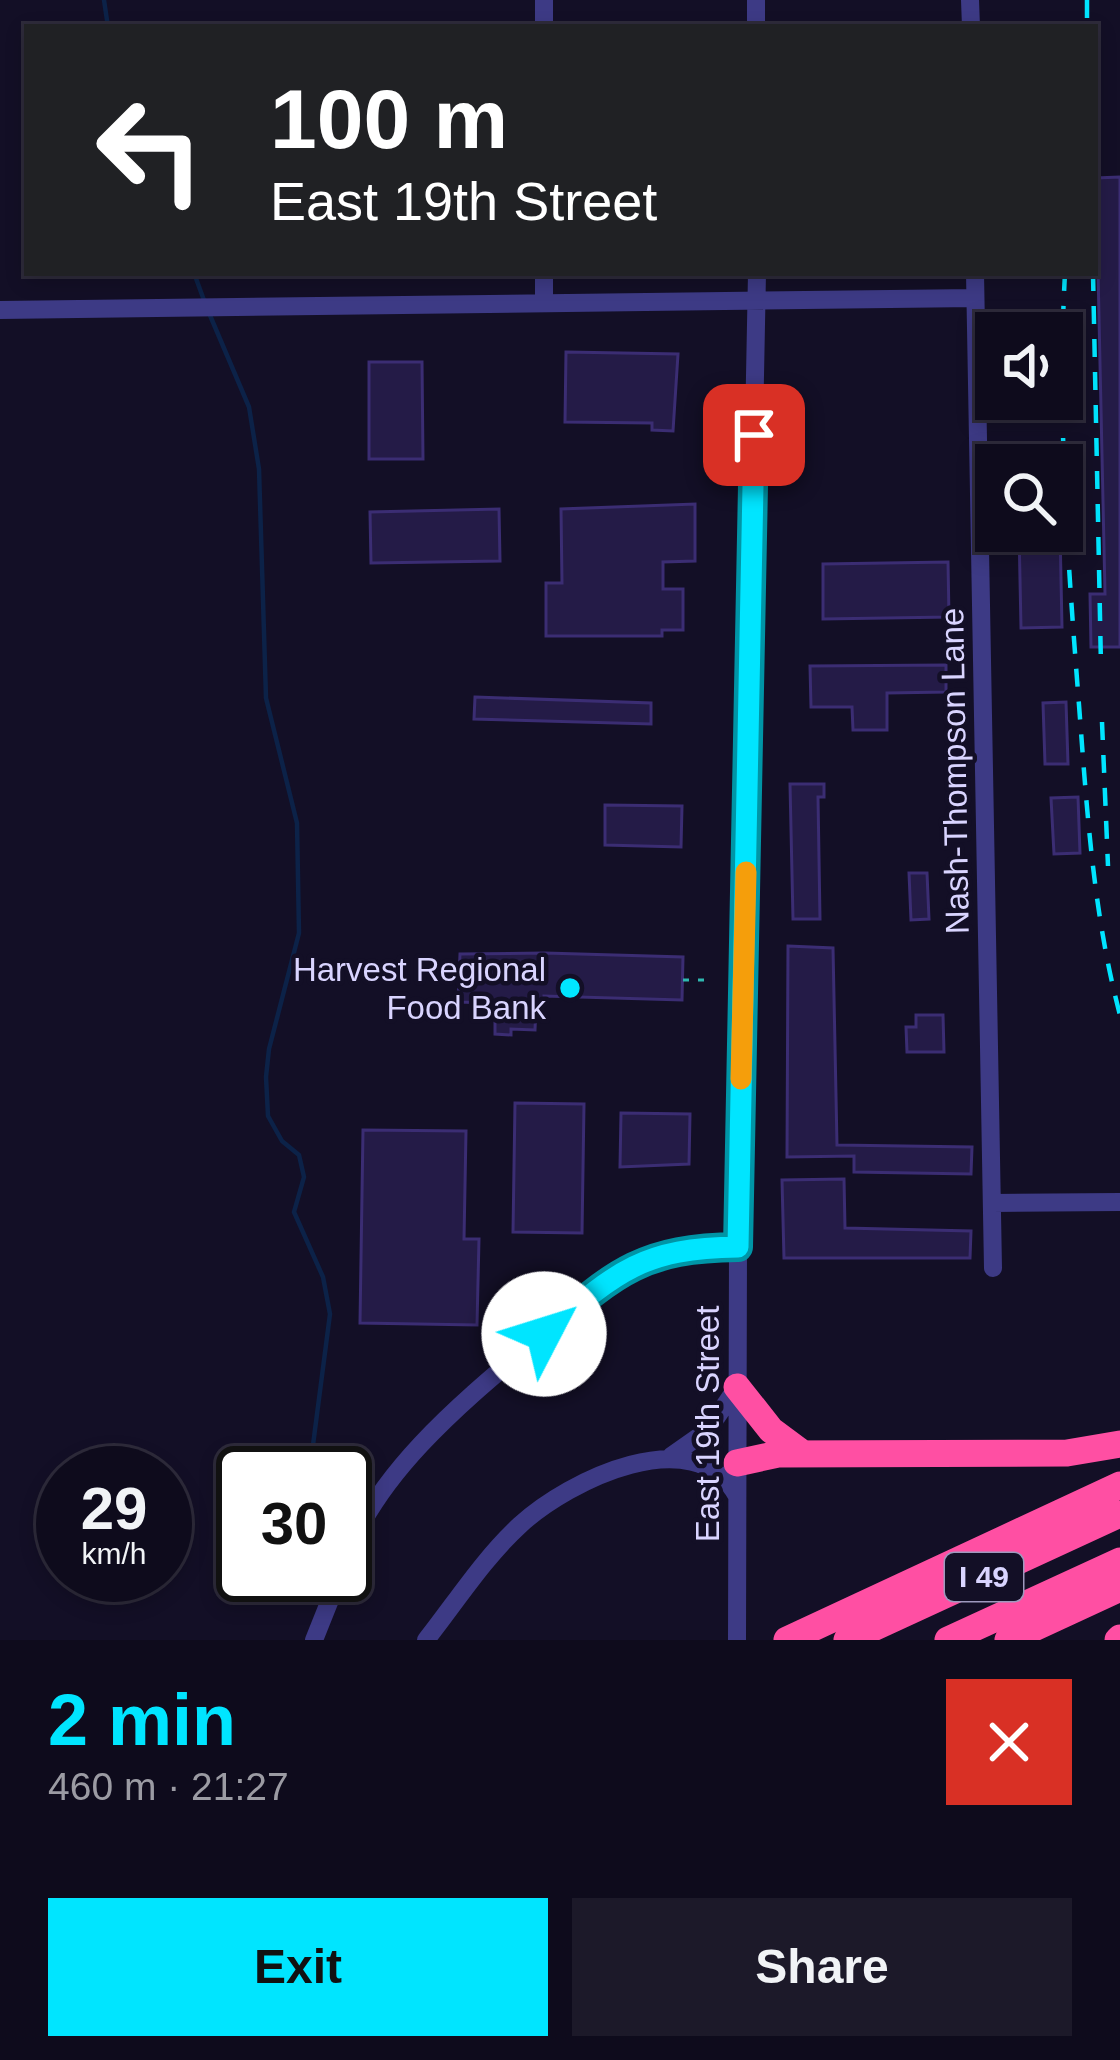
<!DOCTYPE html>
<html lang="en">
<head>
<meta charset="utf-8">
<style>
	:root { --surface:#0e0b1c; --page:#1c1929; --text:#f1f3f6; --muted:#9b9ba3; --line:#2e2b3b; --accent:#00e5ff }
	body { margin:0; font-family:Arial,sans-serif; background:var(--page); color:var(--text); height:100vh; display:flex; flex-direction:column; font-size:45px; white-space:nowrap }
	* { box-sizing:border-box; margin:0 }
	p { font-size:39px; color:var(--muted) }
	.icon { flex:none; width:66px; height:66px; fill:none; stroke:currentColor; stroke-width:2; stroke-linecap:round; stroke-linejoin:round }
	.map { position:relative; height:1640px; overflow:hidden }
	.details { display:flex; flex-direction:column; background:var(--surface); flex:1 }
	.details>* { flex:none }
	.top-card { position:absolute; left:24px; top:24px; width:1074px; height:252px; border-radius:0px; box-shadow:0 6px 18px #0003,0 0 0 3px var(--line); background:#202124; color:#fff; overflow:hidden }
	.fabs { position:absolute; left:975px; top:312px; display:grid; gap:24px }
	.fabs a { display:grid; place-items:center; width:108px; height:108px; border-radius:0px; background:var(--surface); box-shadow:0 6px 18px #0003,0 0 0 3px var(--line); font-size:60px }
	.speed { position:absolute; left:36px; top:1446px; display:flex; gap:24px; font-size:60px; font-weight:700; text-align:center }
	.speed>* { display:grid; place-content:center; width:156px; height:156px; border-radius:50%; background:var(--surface); box-shadow:0 6px 18px #0003,0 0 0 3px var(--line); line-height:1 }
	.speed small { font-size:30px; font-weight:400 }
	.speed .limit { border:6px solid #111; border-radius:18px; background:#fff; color:#111 }
	.pin { position:absolute; display:grid; place-items:center; width:102px; height:102px; color:#fff; margin:-51px; border-radius:24px; box-shadow:0 6px 18px #0006 }
	.me { position:absolute; width:132px; margin:-66px; rotate:50deg; stroke-linejoin:round; filter:drop-shadow(0 0 9px #0008) }
	.turn { display:flex; align-items:center; gap:42px; height:252px; padding:0 48px; font-size:54px }
	.turn .icon { width:156px; height:156px; stroke-width:2.5 }
	.turn b { display:block; font-size:84px; line-height:102px }
	.round { display:grid; place-items:center; flex:none; width:126px; height:126px; border-radius:0px; background:var(--page) }
	.overview { display:flex; align-items:center; justify-content:space-between; height:204px; padding:0 48px }
	h1 { font-size:72px; font-weight:700; line-height:90px; color:var(--accent) }
	.action { display:flex; gap:24px; margin-top:auto; padding:24px 48px }
	.action a { flex:1; height:138px; border-radius:0px; background:var(--accent); color:#111; font-size:48px; font-weight:700; line-height:138px; text-align:center }
	.action a+a { background:var(--page); color:var(--text) }
	.map>svg:first-child { display:block }
	.lines { fill:none; stroke-linecap:round; stroke-linejoin:round }
	.stream { stroke:#0c2248; stroke-width:4.5 }
	.building { fill:#241b47; stroke:#3b2d73; stroke-width:3 }
	.path { stroke:#2fb8b0; stroke-width:3; stroke-dasharray:6 9; stroke-linecap:butt }
	.minor { stroke:#3d3a85; stroke-width:18 }
	.highway { stroke:#ff4fa3; stroke-width:27 }
	.rail { stroke:#00e5ff; stroke-width:4.5; stroke-dasharray:18 15; stroke-linecap:butt }
	.route-casing { stroke:#0095a6; stroke-width:30 }
	.route { stroke:#00e5ff; stroke-width:21 }
	.slow { stroke:#f59e0b; stroke-width:21 }
	.poi-dot { fill:#00e5ff; stroke:#130f26; stroke-width:4.5 }
	.labels { text-anchor:middle; stroke-width:9; stroke-linejoin:round; paint-order:stroke }
	.shield { fill:#130f26; stroke:#9e99be; stroke-width:3 }
	.shield-label { font-size:30px; font-weight:bold; fill:#d9d4ff }
	.street-label { font-size:33px; fill:#d9d4ff; stroke:#130f26 }
	.poi-label { font-size:33px; fill:#d9d4ff; stroke:#130f26; text-anchor:end }
</style>
</head>
<body>
<div class="map">
<svg width="1120" height="1640" viewBox="0 0 1120 1640">
	<rect width="100%" height="100%" fill="#130f26"/>
	<g class="lines">
		<!-- stream -->
		<path class="stream" d="M104,0L108,27
			M194,273L205,303
			M209,313L249,407L259,469L266,698L297,823L299,933L269,1049L266,1077L268,1116L282,1141L299,1155L304,1177L294,1212L323,1277L330,1314L313,1445L303,1473
			M274,1585V1575"/>
	</g>
	<!-- building -->
	<path class="building" d="M1120,177V647H1091L1090,594H1105L1096,178Z
		M566,352L678,354L673,431L652,430V423L565,422Z
		M369,362H422L423,459H369Z
		M1058,444L1059,465H1018L1017,445Z
		M695,504V561L663,562V589H683V630H662V636H546V583H562L561,509Z
		M499,509L500,561L371,563L370,512Z
		M1019,531H1060L1062,627L1021,628Z
		M948,562L949,617L823,619V564Z
		M946,665V692L887,693V730H853L852,707H811L810,666Z
		M475,697L651,703V724L474,719Z
		M1066,702L1068,764H1045L1043,703Z
		M790,784H824V797H818L820,919H793Z
		M1078,797L1080,853L1054,854L1051,798Z
		M605,805L682,806L681,847L605,845Z
		M909,873H927L929,919L911,920Z
		M788,946L833,948L837,1145L972,1147L971,1174L854,1172V1156L787,1157Z
		M545,953L683,957L682,1000L544,996V1005L536,1004L535,1030L511,1029V1035L495,1034V1003L458,1002L460,954Z
		M916,1015H943L944,1052H907L906,1027H916Z
		M515,1103L584,1104L582,1233L513,1232Z
		M621,1113L690,1114L689,1164L620,1167Z
		M363,1130L466,1131L464,1239H479L477,1325L360,1323Z
		M844,1179L845,1228L971,1231L970,1258H784L782,1180Z"/>
	<g class="lines">
		<!-- path -->
		<path class="path" d="M683,980H704"/>
		<!-- minor -->
		<path class="minor" d="M756,0V27
			M970,0L971,27
			M544,27V0
			M975,273L993,1268
			M544,302V273
			M0,310L975,298
			M992,1203L1120,1202
			M671,1456L708,1430L737,1387
			M345,1561C377,1469 471,1395 543,1334C573,1309 602,1279 639,1262C671,1247 703,1247 738,1247
			M314,1640L340,1575
			M426,1640C456,1602 484,1558 520,1525C569,1480 694,1419 737,1496
			M737,1640L738,1247L757,273"/>
		<!-- highway -->
		<path class="highway" d="M737,1387L771,1430L802,1453
			M737,1463L778,1454L1067,1453L1120,1444
			M787,1640L1120,1485
			M847,1640L1120,1514
			M948,1640L1120,1561
			M1008,1640L1120,1588
			M1118,1640L1120,1638"/>
		<!-- rail -->
		<path class="rail" d="M1087,0V27
			M1065,273C1057,416 1068,563 1079,705C1087,810 1093,913 1120,1015
			M1093,273L1101,666
			M1102,722L1108,866"/>
	</g>
	<g class="lines">
		<!-- route casing -->
		<g class="route-casing">
			<path id="route" d="M544,1334C615,1273 641,1248 738,1247L754,435"/>
		</g>
		<!-- route -->
		<use href="#route" class="route"/>
		<!-- slow -->
		<path class="slow" d="M741,1079L746,872"/>
	</g>
	<!-- markers -->
	<circle class="poi-dot" cx="570" cy="988" r="12"/>
	<g class="labels">
		<!-- shield labels -->
		<rect class="shield" x="945" y="1553" width="78" height="48" rx="9"/>
		<g class="shield-label">
			<text x="984" y="1587">I 49</text>
		</g>
		<!-- street labels -->
		<g class="street-label">
			<text transform="translate(954 771) rotate(-91)" y="12">Nash-Thompson Lane</text>
			<text transform="translate(707 1424) rotate(-90)" y="12">East 19th Street</text>
		</g>
		<!-- poi labels -->
		<g class="poi-label">
			<text x="546" y="981">Harvest Regional<tspan x="546" dy="38">Food Bank</tspan></text>
		</g>
	</g>
</svg>
<div class="fabs">
<a><svg class="icon" aria-label="sound" viewBox="0 0 24 24"><path d="M4 9h4l5-4v14l-5-4H4zM17 9q2 3 0 6"/></svg></a>
<a><svg class="icon" aria-label="search" viewBox="0 0 24 24"><circle cx="10" cy="10" r="6"/><path d="M15 15l6 6"/></svg></a>
</div>
<div class="speed"><div>29<small>km/h</small></div><div class="limit">30</div></div>
<div class="pin" style="left:754px;top:435px;background:#d93025"><svg class="icon" aria-label="arrive" viewBox="0 0 24 24"><path d="M6 21V4h12l-3 4 3 4H6"/></svg></div>
<svg class="me" style="left:544px;top:1334px" viewBox="-20 -20 40 40"><circle r="19" fill="#fff"/><path d="M0-13L10 11 0 6-10 11z" fill="#00e5ff"/></svg>
<div class="top-card">
<div class="turn"><svg class="icon" aria-label="left" viewBox="0 0 24 24"><path d="M17 20v-9H6M10 6l-5 5 5 5"/></svg><div><b>100 m</b>East 19th Street</div></div>
</div>
</div>
<section class="details">
<div class="overview"><div><h1>2 min</h1><p>460 m · 21:27</p></div><a class="round" style="background:#d93025;color:#fff"><svg class="icon" aria-label="close" viewBox="0 0 24 24"><path d="M6 6l12 12M18 6L6 18"/></svg></a></div>
<div class="action"><a>Exit</a><a>Share</a></div>
</section>
</body>
</html>
